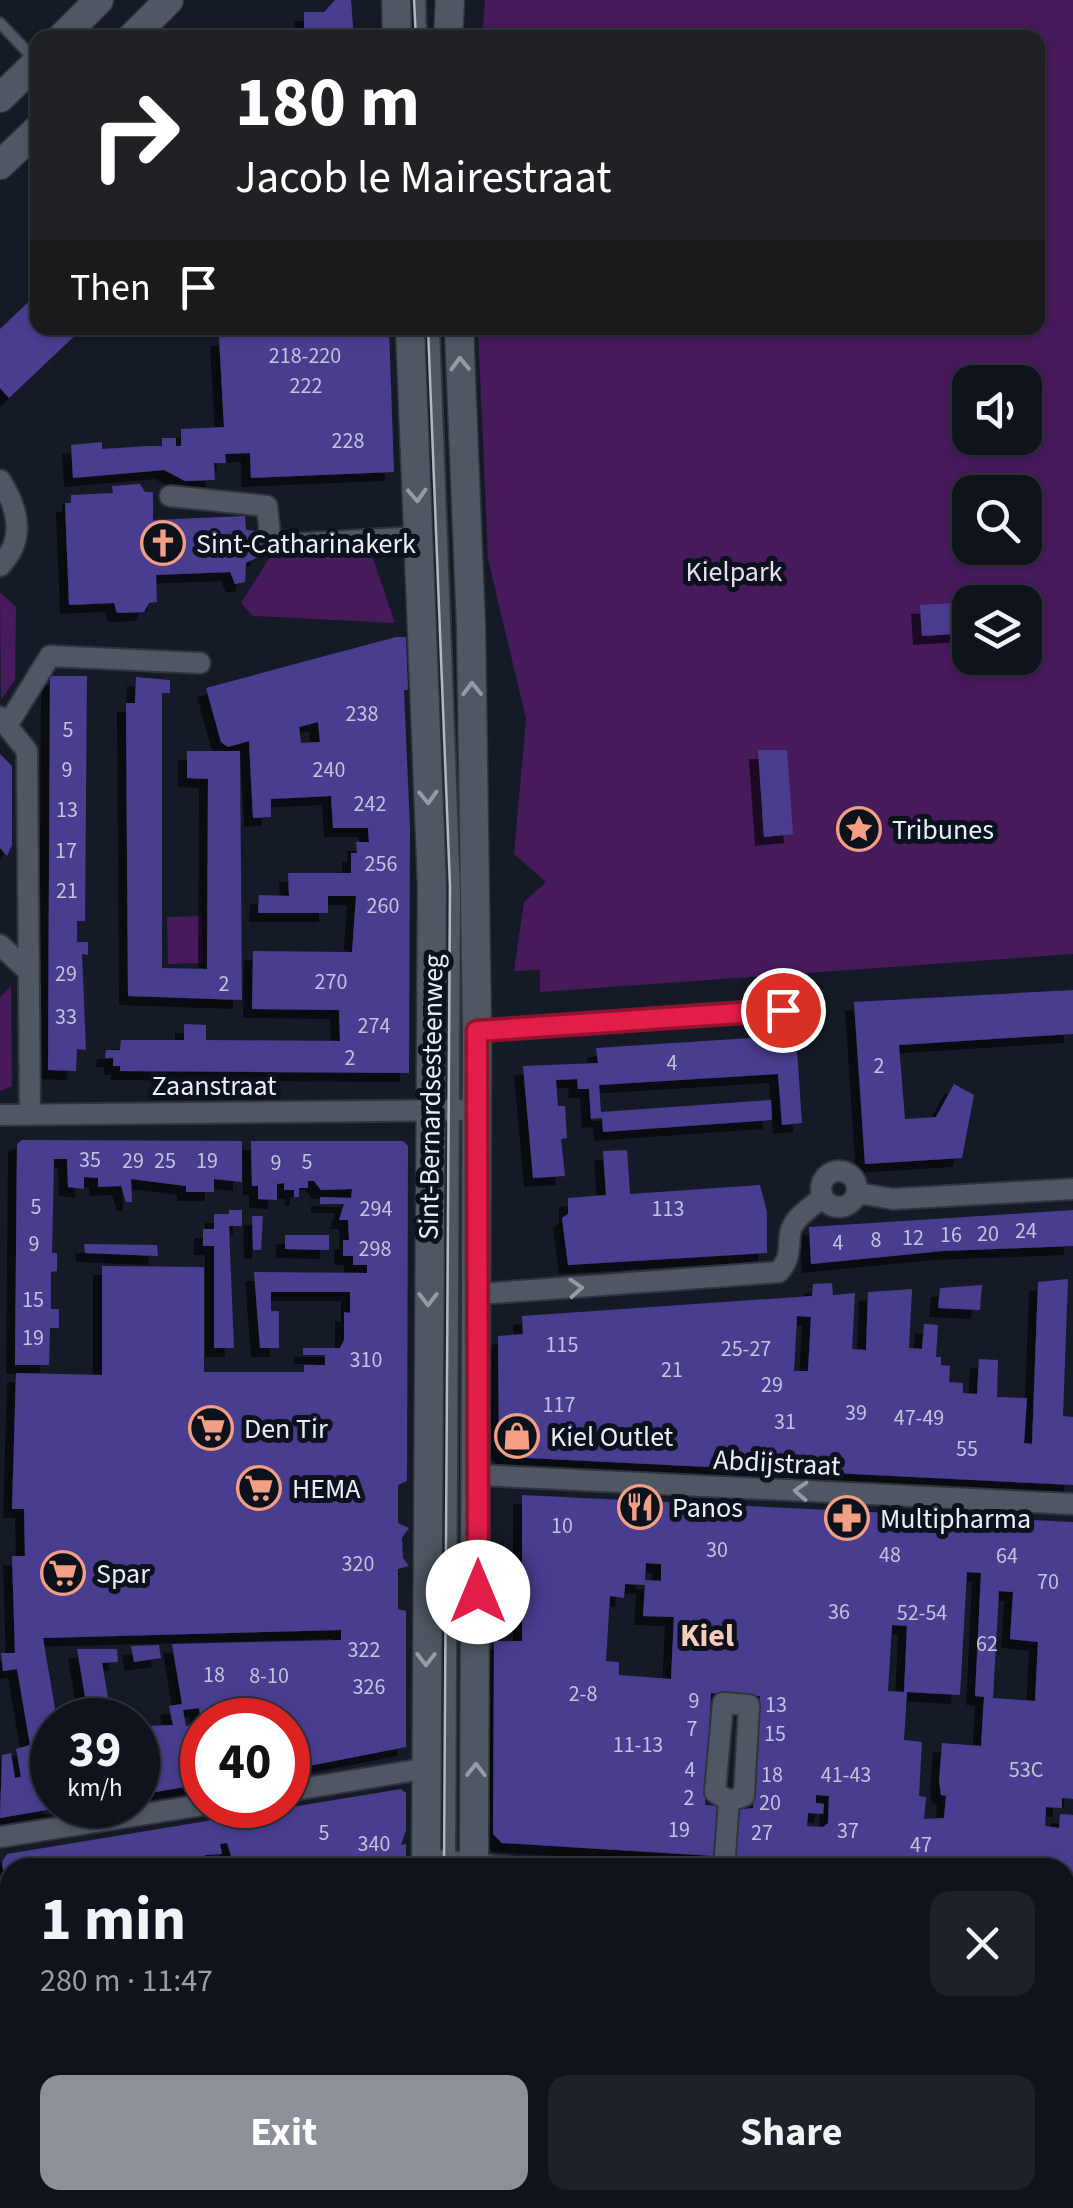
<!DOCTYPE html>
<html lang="en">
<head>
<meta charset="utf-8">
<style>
	:root { --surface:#0f141c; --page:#1d2129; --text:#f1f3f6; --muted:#9b9ea3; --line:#2f333b; --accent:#8c9099 }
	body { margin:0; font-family:"Source Sans 3",sans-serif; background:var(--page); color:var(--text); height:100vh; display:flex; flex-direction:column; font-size:38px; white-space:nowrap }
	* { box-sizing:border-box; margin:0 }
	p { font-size:32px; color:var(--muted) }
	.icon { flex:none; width:55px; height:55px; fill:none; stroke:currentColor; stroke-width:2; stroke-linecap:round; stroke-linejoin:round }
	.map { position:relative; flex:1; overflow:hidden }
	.sheet { position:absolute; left:0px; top:1858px; width:1075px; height:352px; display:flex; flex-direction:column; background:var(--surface); border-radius:30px 30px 0 0; box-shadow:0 2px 8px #0004,0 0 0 2px var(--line) }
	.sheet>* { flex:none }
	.hud { position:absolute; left:30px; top:30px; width:1015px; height:305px; border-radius:20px; box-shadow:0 2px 8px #0004,0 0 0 2px var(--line); background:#202124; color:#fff; overflow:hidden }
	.fabs { position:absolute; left:952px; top:365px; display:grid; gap:20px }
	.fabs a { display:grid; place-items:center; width:90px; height:90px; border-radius:20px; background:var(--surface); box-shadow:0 2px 8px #0004,0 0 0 2px var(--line); font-size:50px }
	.speed { position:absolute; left:30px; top:1698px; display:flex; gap:20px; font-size:50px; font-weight:700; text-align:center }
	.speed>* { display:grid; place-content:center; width:130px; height:130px; border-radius:50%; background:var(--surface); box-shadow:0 2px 8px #0004,0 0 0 2px var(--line); line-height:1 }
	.speed small { font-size:25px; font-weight:400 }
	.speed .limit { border:15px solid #d22; background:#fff; color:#111 }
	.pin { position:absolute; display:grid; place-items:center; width:85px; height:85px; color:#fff; margin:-42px; border:5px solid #fff; border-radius:50%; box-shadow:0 2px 10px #0007 }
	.me { position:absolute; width:110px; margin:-55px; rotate:0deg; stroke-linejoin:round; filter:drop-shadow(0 0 8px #0008) }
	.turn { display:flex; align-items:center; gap:35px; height:210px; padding:0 40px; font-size:45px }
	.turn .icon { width:130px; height:130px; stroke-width:2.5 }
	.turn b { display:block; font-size:70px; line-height:85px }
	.then { display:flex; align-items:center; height:95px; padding:0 40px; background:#0003; gap:20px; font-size:38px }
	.round { display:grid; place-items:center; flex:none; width:105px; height:105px; border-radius:20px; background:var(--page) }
	.head { display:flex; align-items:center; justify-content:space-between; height:170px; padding:0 40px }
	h1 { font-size:60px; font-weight:700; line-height:75px }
	.action { display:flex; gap:20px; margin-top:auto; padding:20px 40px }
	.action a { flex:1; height:115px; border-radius:20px; background:var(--accent); color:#fff; font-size:40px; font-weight:700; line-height:115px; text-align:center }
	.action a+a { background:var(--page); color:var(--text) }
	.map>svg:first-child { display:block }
	.green { fill:#471a5c; fill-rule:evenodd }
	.building { fill:#483e8f; fill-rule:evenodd; filter:url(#shadow) }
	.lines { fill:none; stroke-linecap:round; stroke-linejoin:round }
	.lane-casing { stroke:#30353d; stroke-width:14 }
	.street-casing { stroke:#30353d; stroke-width:24 }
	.secondary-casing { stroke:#30353d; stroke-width:31 }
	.lane { stroke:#4e5763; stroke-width:10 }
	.street { stroke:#4e5763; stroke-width:20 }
	.secondary { stroke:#4e5763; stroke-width:28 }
	.tram { stroke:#b2b7c0; stroke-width:2.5 }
	.oneway { stroke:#949ba6 }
	.route-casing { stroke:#92132f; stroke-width:25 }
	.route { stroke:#e11d48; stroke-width:18 }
	.labels { text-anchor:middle; stroke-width:10; stroke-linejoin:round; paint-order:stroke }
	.number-label { font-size:22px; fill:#c2c3dd }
	.poi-label { font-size:28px; fill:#eaeff7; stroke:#0b121c; text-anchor:start }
	.park-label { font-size:28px; fill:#eaddf2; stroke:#0b121c }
	.street-label { font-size:28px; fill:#eaeff7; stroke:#0b121c }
	.quarter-label { font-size:32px; font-weight:bold; fill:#fccbbb; stroke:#0b121c }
</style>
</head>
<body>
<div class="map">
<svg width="1073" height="2208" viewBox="0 0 1073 2208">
	<defs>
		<filter id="shadow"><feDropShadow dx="-9" dy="9" stdDeviation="0" flood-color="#0009"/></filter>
	</defs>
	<rect width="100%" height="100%" fill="#141b26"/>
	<!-- green -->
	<path class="green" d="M485,0H1073V954L540,992V970L514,971L524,902L546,882L514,854L526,719L488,559L478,328H1038V38L482,37ZM970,382H1025V438H970ZM970,492H1025V548H970ZM970,602H1025V658H970Z
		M369,547L395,623L253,616L241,603L274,551Z
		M0,592L16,607L15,680L1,700Z
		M202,916L203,963L168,964L167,917Z
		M11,986L12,1086L0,1091V997Z"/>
	<!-- building -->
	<path class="building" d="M335,0H351L354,38H297L304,30V12H324Z
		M38,293V328H83L9,398L0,388V329Z
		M389,329L394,472L251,478L250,453L225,454L226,463H214L215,480L185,481L164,470L73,478L71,445L102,442V449L149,446H162V438H176V446H181V429L224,427L219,337Z
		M140,484L145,492H153V520L245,516L246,530L259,531L260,556L246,563L245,582L235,584L230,572L156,575L157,602L149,603L144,612L117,613L114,603L69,605L65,503H71V495L113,493L112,486Z
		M970,602V633L922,636L920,605Z
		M396,637H406L408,690H404L410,828L409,1073L120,1071V1066H113V1058H105L106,1050H120L121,1040H184V1024L206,1025V1040L340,1041L339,1010L252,1009L253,951L352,952L356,896H328V913H258L259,895L289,896L288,873H351V853H357L356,842H369L368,828H333L331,796L271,799V817L253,818L249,741L228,747L221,742L206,688ZM318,722L320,742L301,743L299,727Z
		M50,676H87L85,921H77V942H88V955L82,954L86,1050L77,1049L76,1071L48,1070Z
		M136,677L170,680V693H162V968L207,969L208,779L187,778V751H240L242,1000L128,996L126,703H135Z
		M758,750H787L793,834L764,837Z
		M0,754L12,766V845L7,856L0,848Z
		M1073,990V1034L899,1045L905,1119L936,1117L954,1084L974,1095L962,1158L865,1164L854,1002Z
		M796,1035L802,1123L782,1125L778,1074L599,1085L601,1112L771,1100L772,1120L603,1132L602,1118L591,1119L589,1089H578L577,1079L556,1080L558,1106H565L567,1138L561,1139L565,1176L533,1178L523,1066L598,1063L596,1048Z
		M22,1140L242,1141V1182L214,1179V1192H186V1186L131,1179L132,1202H126L121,1186L98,1187V1178L84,1177V1189L68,1187L67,1159H54L52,1253H57V1271L51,1272V1309H59V1328H50L49,1365H15L17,1144Z
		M251,1141H403L408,1146L407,1481L398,1485V1523L409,1528L402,1538L403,1558L409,1566L398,1569V1609L406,1611V1747L288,1770V1720H273L272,1711L256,1713L257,1720H225L222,1704L200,1714L199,1708L183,1710L186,1726L201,1723L202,1784L138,1795V1719L143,1718L144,1726L173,1725L169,1706L182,1704L172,1644L341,1640V1630L43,1638L57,1720H52V1745L30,1747L32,1765L52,1762V1805L64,1807L0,1818L2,1755L11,1753L15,1778L21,1777L16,1749L30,1745L17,1669L3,1671L1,1653H15L12,1556H25L24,1509H12L16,1373L102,1375V1266L204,1267V1372H304V1365H325V1355H303V1348H340L344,1340V1312L350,1313V1292H271V1311H279V1348H260L254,1272L367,1273V1265H353V1256H343V1240H349L348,1220H339L344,1204H320V1197L351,1198L352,1189L321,1190L314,1181H308V1188H299V1197H294V1190H284V1183L277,1184V1200L258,1199V1186H252Z
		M627,1150L630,1194L760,1185L767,1212V1253L568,1265L562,1218L568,1214V1198L606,1195L603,1151Z
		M229,1210H242V1226H229L234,1348H214V1246H203V1229H214V1214H229Z
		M1073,1210V1246L943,1251L811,1264L809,1227Z
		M252,1216H263L261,1250H253Z
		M285,1235H329V1250L285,1249Z
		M84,1244L157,1245L158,1256L85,1253Z
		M1068,1279L1063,1416L1073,1417V1485L507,1457L499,1448L498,1336L523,1334L522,1316L812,1296L813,1284L832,1283L833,1295L855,1293L852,1349L866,1350L868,1292L912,1289L909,1348L922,1349L924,1324L938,1325L936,1357H941V1365L950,1366L949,1382L963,1383V1393L977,1394L979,1359L998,1360L997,1397L1027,1398L1024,1443L1032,1444L1038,1282ZM797,1316L811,1317L808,1371H794Z
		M982,1285L980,1310L938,1308L940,1288Z
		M522,1495L1073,1522V1799L1062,1798V1808L1046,1807L1045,1826L1059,1828L1060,1814L1073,1815V1880L1065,1879V1868H883L738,1858L733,1852L736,1810L753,1808L760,1696L711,1693L705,1805L719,1806L720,1852L714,1856L502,1843L493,1834L494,1641H522ZM646,1563L661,1564V1581L645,1580ZM967,1572L981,1573L975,1696L984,1697L981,1746L942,1743L939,1782L941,1795L946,1796L944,1818L924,1819L926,1797L919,1796L922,1742L904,1740L907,1692L960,1695ZM625,1584L645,1585L643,1616L674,1617L671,1679L619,1675V1662L606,1661L610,1596L624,1598ZM999,1591L1013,1592L1010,1639L1038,1642L1035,1701L993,1698ZM892,1625L907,1626L904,1692L888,1691ZM816,1795L829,1796L828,1823L823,1827L807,1826L808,1813L823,1814L824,1804L816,1803Z
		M159,1645L161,1658L134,1662L131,1646Z
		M77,1649H117L118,1662L102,1663L112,1720H89Z
		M401,1789L406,1793V1830L401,1845L406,1844V1868H351L350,1858L336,1860L337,1868H295L294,1861L235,1868L227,1843L220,1844L222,1854L205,1855L207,1868H10L8,1904L2,1862L7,1854Z
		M1065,1917H1073V1959H1065Z
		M47,2200H86L87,2208H48Z
		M269,2200H309L305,2208H265Z
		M479,2200H531L532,2208H480Z
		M933,2200H1061V2208H933Z"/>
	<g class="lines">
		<!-- lane casing -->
		<g class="lane-casing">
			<path id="lane" d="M420,0L421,38
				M0,23L36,61
				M434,328L455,892L450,1862
				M436,2200L437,2208"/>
		</g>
		<!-- street casing -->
		<g class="street-casing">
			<path id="street" d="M0,480C18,508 26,539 0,566
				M170,496L267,506L271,545L419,537
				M0,717L27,751L30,1114
				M8,724L50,656L200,663
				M0,945L26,969
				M477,1031L783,1009L811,996
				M0,1115L478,1110
				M821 1189a18 18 0 1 1 36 0a18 18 0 1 1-36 0Z
				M857,1193L893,1199L1073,1189
				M479,1294L779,1272C791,1257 788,1251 790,1234C792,1218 812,1207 823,1197
				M479,1475L1073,1504
				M723,1703L749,1705L744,1796L729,1801L715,1792Z
				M288,1791L429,1768
				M0,1837L202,1805
				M427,1859L516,1868
				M724,1868L729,1801
				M1065,1901H1073
				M0,1983L10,2050
				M0,2148H10
				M31,2200V2208
				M567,2208V2200
				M657,2208V2200"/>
		</g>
		<!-- secondary casing -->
		<g class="secondary-casing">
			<path id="secondary" d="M396,0L397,38
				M61,38L99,0
				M131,38L169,0
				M448,38L450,0
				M0,98L38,61
				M0,165L38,129
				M410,328L432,886L426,1868
				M459,328L471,627L477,1031L474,1868
				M412,2200V2208
				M459,2200L460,2208"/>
		</g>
		<!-- lane -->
		<use href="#lane" class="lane"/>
		<!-- street -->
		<use href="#street" class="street"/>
		<!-- secondary -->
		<use href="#secondary" class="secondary"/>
		<!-- tram -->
		<path class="tram" d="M414,0L416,38
			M428,328L450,886L444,1868
			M442,2200V2208"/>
	</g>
	<!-- one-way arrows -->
	<defs><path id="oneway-chevron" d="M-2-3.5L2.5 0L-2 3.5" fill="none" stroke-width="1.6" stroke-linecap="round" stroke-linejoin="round" transform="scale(2.5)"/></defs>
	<g class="oneway">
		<use href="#oneway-chevron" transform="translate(460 364) rotate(-92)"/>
		<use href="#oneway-chevron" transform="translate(417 495) rotate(87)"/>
		<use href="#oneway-chevron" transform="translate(472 689) rotate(-91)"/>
		<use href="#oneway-chevron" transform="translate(428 797) rotate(88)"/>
		<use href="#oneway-chevron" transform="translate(576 1288) rotate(-4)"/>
		<use href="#oneway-chevron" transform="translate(428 1299) rotate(90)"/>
		<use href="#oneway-chevron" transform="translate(801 1491) rotate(-177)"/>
		<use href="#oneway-chevron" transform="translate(426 1659) rotate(90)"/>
		<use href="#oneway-chevron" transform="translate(476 1770) rotate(-89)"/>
	</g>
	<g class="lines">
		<!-- route casing -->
		<g class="route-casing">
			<path id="route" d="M478,1592L477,1031L783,1010"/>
		</g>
		<!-- route -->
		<use href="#route" class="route"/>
	</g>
	<!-- icons -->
	<defs>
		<g id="church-ring" transform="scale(2.25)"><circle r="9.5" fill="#0b121c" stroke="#f39f83" stroke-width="1.5"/><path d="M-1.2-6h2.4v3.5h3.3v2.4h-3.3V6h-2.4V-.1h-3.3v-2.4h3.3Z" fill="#f39f83"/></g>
		<g id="sight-ring" transform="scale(2.25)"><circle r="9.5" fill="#0b121c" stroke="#f39f83" stroke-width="1.5"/><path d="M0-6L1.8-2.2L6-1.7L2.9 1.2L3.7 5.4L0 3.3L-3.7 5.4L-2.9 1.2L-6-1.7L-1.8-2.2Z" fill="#f39f83"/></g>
		<g id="supermarket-ring" transform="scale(2.25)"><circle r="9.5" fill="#0b121c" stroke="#f39f83" stroke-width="1.5"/><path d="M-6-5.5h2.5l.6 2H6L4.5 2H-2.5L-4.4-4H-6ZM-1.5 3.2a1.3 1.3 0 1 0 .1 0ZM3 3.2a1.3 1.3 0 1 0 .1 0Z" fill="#f39f83"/></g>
		<g id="shop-ring" transform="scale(2.25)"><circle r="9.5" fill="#0b121c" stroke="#f39f83" stroke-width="1.5"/><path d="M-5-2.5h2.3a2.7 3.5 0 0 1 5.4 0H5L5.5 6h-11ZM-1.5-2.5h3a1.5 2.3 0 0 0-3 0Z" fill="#f39f83"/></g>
		<g id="restaurant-ring" transform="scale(2.25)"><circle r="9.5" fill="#0b121c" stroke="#f39f83" stroke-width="1.5"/><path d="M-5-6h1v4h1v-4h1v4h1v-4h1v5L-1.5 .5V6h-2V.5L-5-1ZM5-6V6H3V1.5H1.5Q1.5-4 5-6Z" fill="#f39f83"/></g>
		<g id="pharmacy-ring" transform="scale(2.25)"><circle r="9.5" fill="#0b121c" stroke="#f39f83" stroke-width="1.5"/><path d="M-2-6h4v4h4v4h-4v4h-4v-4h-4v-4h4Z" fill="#f39f83"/></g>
	</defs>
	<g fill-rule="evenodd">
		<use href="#church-ring" x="163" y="543"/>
		<use href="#sight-ring" x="859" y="829"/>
		<use href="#supermarket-ring" x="211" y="1428"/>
		<use href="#shop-ring" x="517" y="1436"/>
		<use href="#supermarket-ring" x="259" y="1488"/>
		<use href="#restaurant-ring" x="640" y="1507"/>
		<use href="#pharmacy-ring" x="847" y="1518"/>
		<use href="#supermarket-ring" x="63" y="1573"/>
	</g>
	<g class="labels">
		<!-- number labels -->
		<g class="number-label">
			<text x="305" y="363">218-220</text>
			<text x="306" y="393">222</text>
			<text x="348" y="448">228</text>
			<text x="362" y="721">238</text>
			<text x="68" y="737">5</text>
			<text x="67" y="777">9</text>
			<text x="329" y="777">240</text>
			<text x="370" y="811">242</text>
			<text x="67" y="817">13</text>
			<text x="66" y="858">17</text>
			<text x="381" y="871">256</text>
			<text x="67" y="898">21</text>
			<text x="383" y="913">260</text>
			<text x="66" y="981">29</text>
			<text x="331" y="989">270</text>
			<text x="224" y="991">2</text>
			<text x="66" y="1024">33</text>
			<text x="374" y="1033">274</text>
			<text x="350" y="1065">2</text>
			<text x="672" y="1070">4</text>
			<text x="879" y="1073">2</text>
			<text x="90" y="1167">35</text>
			<text x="133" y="1168">29</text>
			<text x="165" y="1168">25</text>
			<text x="207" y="1168">19</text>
			<text x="307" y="1169">5</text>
			<text x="276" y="1170">9</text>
			<text x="36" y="1214">5</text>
			<text x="376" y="1216">294</text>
			<text x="668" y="1216">113</text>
			<text x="1026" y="1238">24</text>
			<text x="988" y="1241">20</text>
			<text x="951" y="1242">16</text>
			<text x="913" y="1245">12</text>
			<text x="876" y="1247">8</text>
			<text x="838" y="1250">4</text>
			<text x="34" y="1251">9</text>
			<text x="375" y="1256">298</text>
			<text x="33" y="1307">15</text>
			<text x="33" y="1345">19</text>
			<text x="562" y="1352">115</text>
			<text x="746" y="1356">25-27</text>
			<text x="366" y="1367">310</text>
			<text x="672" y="1377">21</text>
			<text x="772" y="1392">29</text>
			<text x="559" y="1412">117</text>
			<text x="856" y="1420">39</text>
			<text x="919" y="1425">47-49</text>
			<text x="785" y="1429">31</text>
			<text x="967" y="1456">55</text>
			<text x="562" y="1533">10</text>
			<text x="717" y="1557">30</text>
			<text x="890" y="1562">48</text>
			<text x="1007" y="1563">64</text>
			<text x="358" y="1571">320</text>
			<text x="1048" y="1589">70</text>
			<text x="839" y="1619">36</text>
			<text x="922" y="1620">52-54</text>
			<text x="987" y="1651">62</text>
			<text x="364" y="1657">322</text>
			<text x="214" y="1682">18</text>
			<text x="269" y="1683">8-10</text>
			<text x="369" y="1694">326</text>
			<text x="583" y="1701">2-8</text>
			<text x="694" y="1708">9</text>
			<text x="776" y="1712">13</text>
			<text x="692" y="1736">7</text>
			<text x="775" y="1741">15</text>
			<text x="638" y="1752">11-13</text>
			<text x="690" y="1777">4</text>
			<text x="1026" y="1777">53C</text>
			<text x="772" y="1782">18</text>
			<text x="846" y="1782">41-43</text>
			<text x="689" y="1805">2</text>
			<text x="770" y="1810">20</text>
			<text x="679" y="1837">19</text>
			<text x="848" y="1838">37</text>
			<text x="324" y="1840">5</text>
			<text x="762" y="1840">27</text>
			<text x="374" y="1851">340</text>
			<text x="921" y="1852">47</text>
		</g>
		<!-- poi labels -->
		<g class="poi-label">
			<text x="196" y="553">Sint-Catharinakerk</text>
			<text x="892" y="839">Tribunes</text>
			<text x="244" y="1438">Den Tir</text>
			<text x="550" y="1446">Kiel Outlet</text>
			<text x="292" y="1498">HEMA</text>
			<text x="672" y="1517">Panos</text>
			<text x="880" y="1528">Multipharma</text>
			<text x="96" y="1583">Spar</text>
		</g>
		<!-- park labels -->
		<g class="park-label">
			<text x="734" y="581">Kielpark</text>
		</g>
		<!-- street labels -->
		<g class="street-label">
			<text x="214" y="1095">Zaanstraat</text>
			<text transform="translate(430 1097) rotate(-89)" y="10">Sint-Bernardsesteenweg</text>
			<text transform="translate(777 1462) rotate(3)" y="10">Abdijstraat</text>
		</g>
		<!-- quarter labels -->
		<g class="quarter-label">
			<text x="707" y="1646">Kiel</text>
		</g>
	</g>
</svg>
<div class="fabs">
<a><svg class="icon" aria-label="sound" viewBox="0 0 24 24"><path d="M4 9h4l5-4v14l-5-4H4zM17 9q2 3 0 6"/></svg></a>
<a><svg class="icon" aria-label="search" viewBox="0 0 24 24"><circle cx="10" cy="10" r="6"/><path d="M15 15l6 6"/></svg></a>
<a><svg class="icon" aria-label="layers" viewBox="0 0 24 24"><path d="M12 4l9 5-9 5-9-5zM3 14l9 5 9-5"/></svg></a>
</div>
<div class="speed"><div>39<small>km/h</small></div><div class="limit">40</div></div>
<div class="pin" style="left:783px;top:1010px;background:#d93025"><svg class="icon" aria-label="arrive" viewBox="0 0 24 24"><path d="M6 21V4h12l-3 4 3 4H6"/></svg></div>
<svg class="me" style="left:478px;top:1592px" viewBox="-20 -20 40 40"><circle r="19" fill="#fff"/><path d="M0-13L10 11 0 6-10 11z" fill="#e11d48"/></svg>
<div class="hud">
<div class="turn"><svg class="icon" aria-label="right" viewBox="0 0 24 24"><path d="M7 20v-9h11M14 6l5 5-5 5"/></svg><div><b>180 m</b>Jacob le Mairestraat</div></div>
<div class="then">Then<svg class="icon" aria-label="arrive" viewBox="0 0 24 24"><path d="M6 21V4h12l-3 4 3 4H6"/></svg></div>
</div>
<section class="sheet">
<div class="head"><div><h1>1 min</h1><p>280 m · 11:47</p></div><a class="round"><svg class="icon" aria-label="close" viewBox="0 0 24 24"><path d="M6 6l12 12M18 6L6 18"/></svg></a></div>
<div class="action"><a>Exit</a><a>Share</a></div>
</section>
</div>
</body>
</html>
